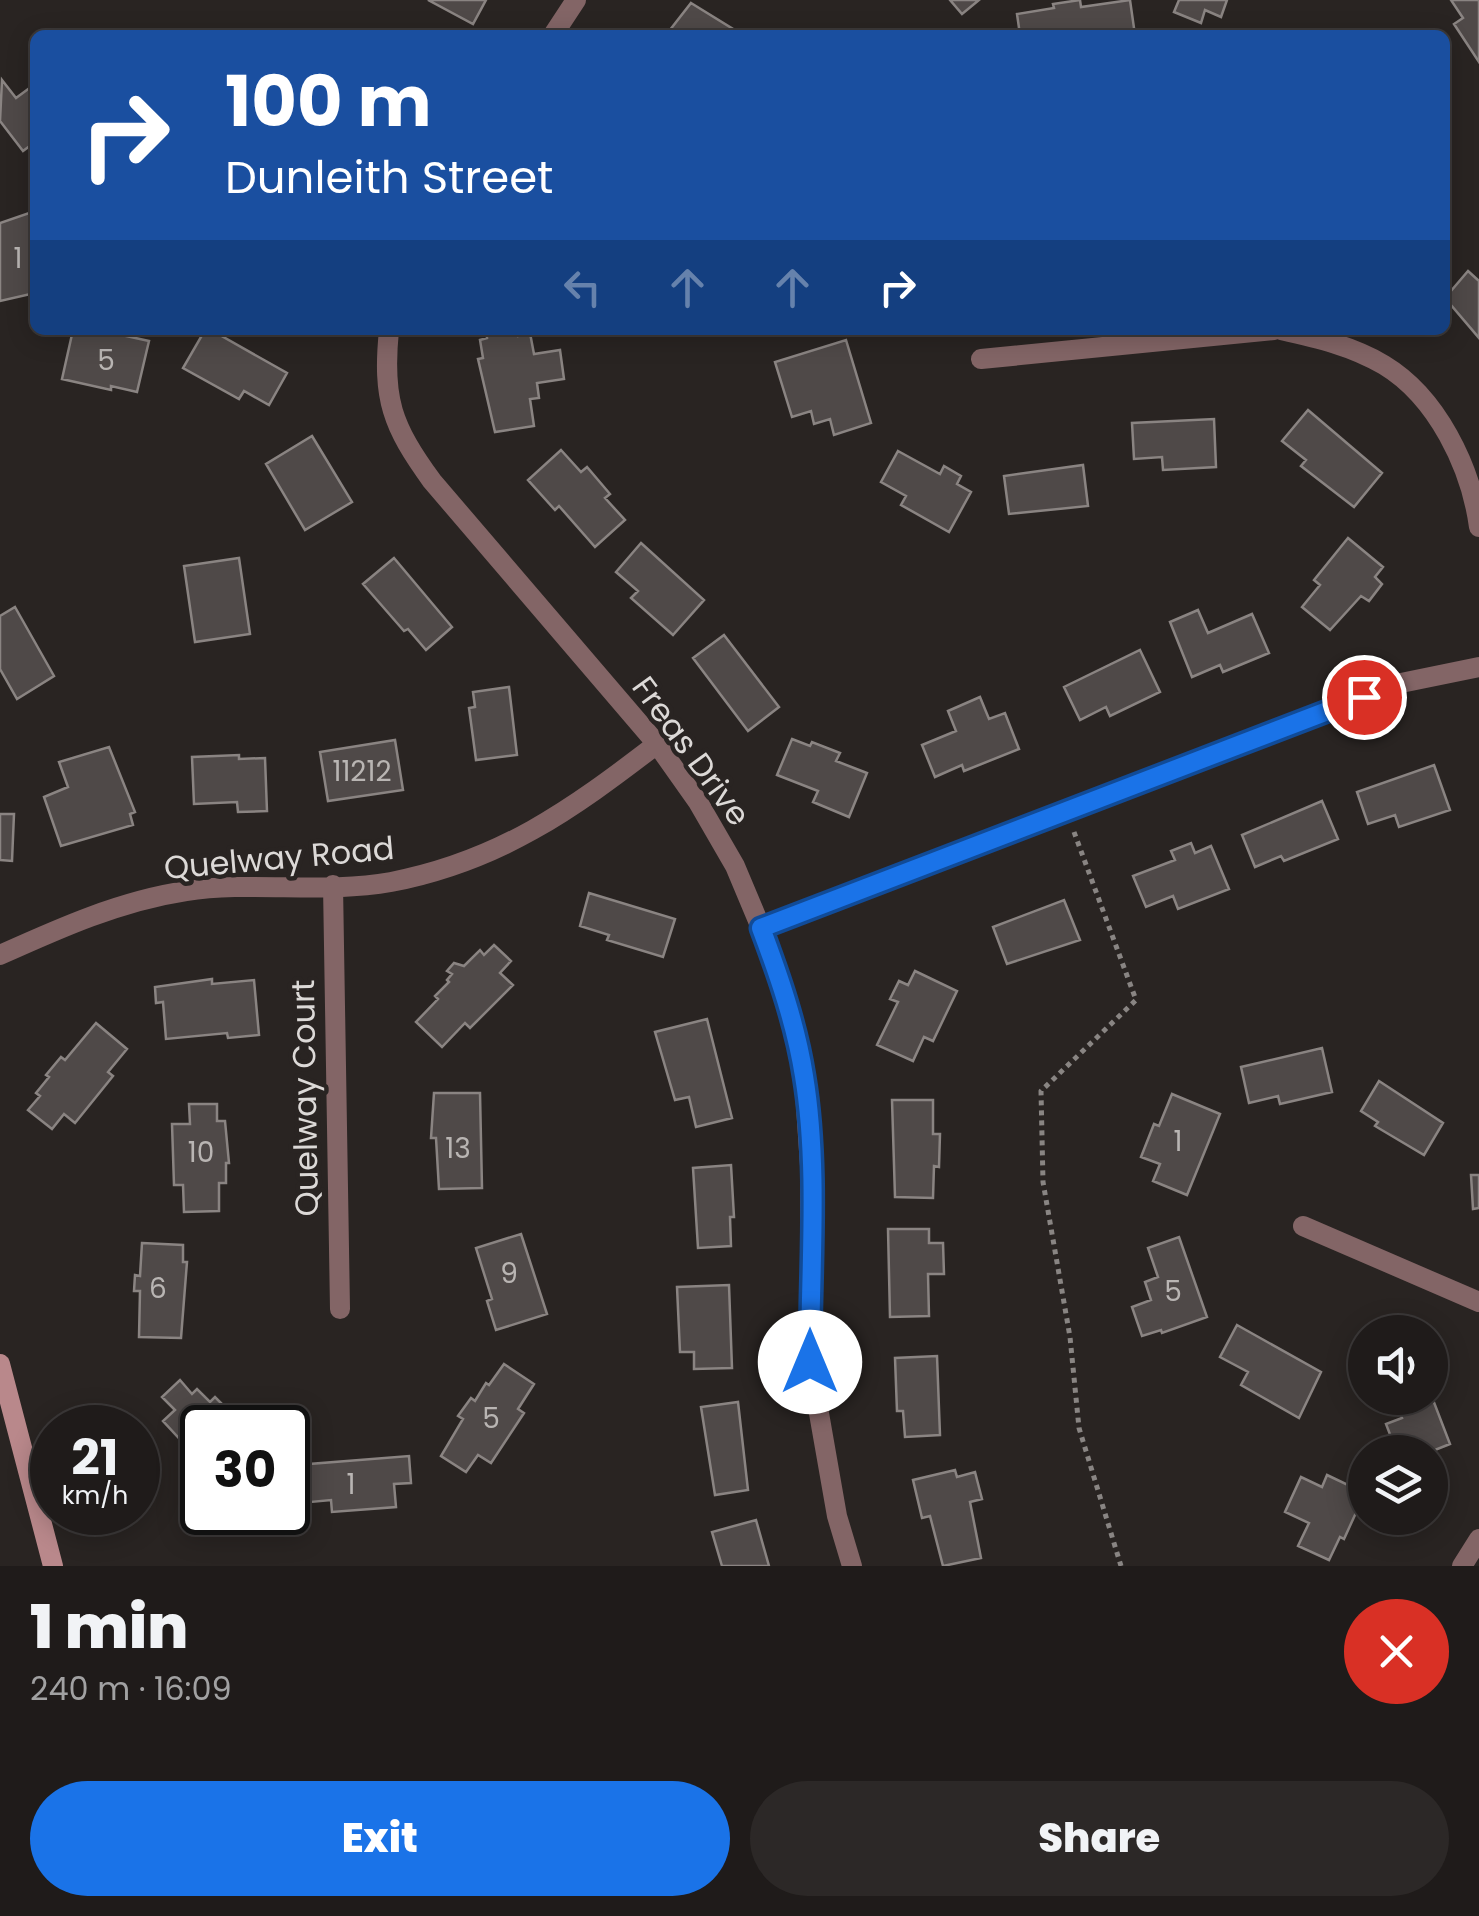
<!DOCTYPE html>
<html lang="en">
<head>
<meta charset="utf-8">
<style>
	:root { --surface:#1f1b1a; --page:#2c2827; --text:#f1f3f6; --muted:#a1a1a2; --line:#3c3939; --accent:#1a73e8 }
	body { margin:0; font-family:Poppins,sans-serif; background:var(--page); color:var(--text); height:100vh; display:flex; flex-direction:column; font-size:38px; white-space:nowrap }
	* { box-sizing:border-box; margin:0 }
	p { font-size:32px; color:var(--muted) }
	.icon { flex:none; width:55px; height:55px; fill:none; stroke:currentColor; stroke-width:2; stroke-linecap:round; stroke-linejoin:round }
	.map { position:relative; height:1566px; overflow:hidden }
	.drawer { display:flex; flex-direction:column; background:var(--surface); flex:1 }
	.drawer>* { flex:none }
	.hud { position:absolute; left:30px; top:30px; width:1420px; height:305px; border-radius:15px; box-shadow:0 5px 25px #0003,0 0 0 2px var(--line); background:#1a4fa0; color:#fff; overflow:hidden }
	.buttons { position:absolute; left:1348px; top:1315px; display:grid; gap:20px }
	.buttons a { display:grid; place-items:center; width:100px; height:100px; border-radius:50%; background:var(--surface); box-shadow:0 5px 25px #0003,0 0 0 2px var(--line); font-size:50px }
	.speed { position:absolute; left:30px; top:1405px; display:flex; gap:20px; font-size:50px; font-weight:700; text-align:center }
	.speed>* { display:grid; place-content:center; width:130px; height:130px; border-radius:50%; background:var(--surface); box-shadow:0 5px 25px #0003,0 0 0 2px var(--line); line-height:1 }
	.speed small { font-size:25px; font-weight:400 }
	.speed .limit { border:5px solid #111; border-radius:15px; background:#fff; color:#111 }
	.pin { position:absolute; display:grid; place-items:center; width:85px; height:85px; color:#fff; margin:-42px; border:5px solid #fff; border-radius:50%; box-shadow:0 2px 10px #0007 }
	.me { position:absolute; width:110px; margin:-55px; rotate:0deg; stroke-linejoin:round; filter:drop-shadow(0 0 8px #0008) }
	.turn { display:flex; align-items:center; gap:35px; height:210px; padding:0 30px; font-size:45px }
	.turn .icon { width:130px; height:130px; stroke-width:2.5 }
	.turn b { display:block; font-size:70px; line-height:85px }
	.lanes { display:flex; align-items:center; height:95px; padding:0 30px; background:#0003; justify-content:center; gap:50px; direction:ltr }
	.lanes .off { opacity:.35 }
	.round { display:grid; place-items:center; flex:none; width:105px; height:105px; border-radius:52px; background:var(--page) }
	.head { display:flex; align-items:center; justify-content:space-between; height:170px; padding:0 30px }
	h1 { font-size:60px; font-weight:800; line-height:75px }
	.cta { display:flex; gap:20px; margin-top:auto; padding:20px 30px }
	.cta a { flex:1; height:115px; border-radius:60px; background:var(--accent); color:#fff; font-size:40px; font-weight:800; line-height:115px; text-align:center }
	.cta a+a { background:var(--page); color:var(--text) }
	.map>svg:first-child { display:block }
	.building { fill:#4f4948; stroke:#8a8482; stroke-width:2.5 }
	.lines { fill:none; stroke-linecap:round; stroke-linejoin:round }
	.path { stroke:#898583; stroke-width:5; stroke-dasharray:5 5; stroke-linecap:butt }
	.street { stroke:#836566; stroke-width:20 }
	.secondary { stroke:#b9888b; stroke-width:20 }
	.route-casing { stroke:#114b97; stroke-width:25 }
	.route { stroke:#1a73e8; stroke-width:18 }
	.labels { text-anchor:middle; stroke-width:9; stroke-linejoin:round; paint-order:stroke }
	.number-label { font-size:28px; fill:#b9b5b3 }
	.street-label { font-size:32px; fill:#dcd9d7; stroke:#292422 }
</style>
</head>
<body>
<div class="map">
<svg width="1479" height="1566" viewBox="0 0 1479 1566">
	<rect width="100%" height="100%" fill="#292422"/>
	<!-- building -->
	<path class="building" d="M428,0H486L473,24Z
		M950,0H979L962,14Z
		M1080,0L1081,7L1130,0L1135,35H1020L1017,14L1054,8L1053,4Z
		M1179,0H1227L1221,17L1205,10L1201,23L1174,12Z
		M1451,0H1479V62L1454,24L1463,18Z
		M691,3L733,29L729,35H666Z
		M2,80L16,98L35,84V142L23,151L0,121Z
		M35,211V293L0,301V223Z
		M1468,271L1479,281V338L1445,298Z
		M73,330H99L149,341L137,392L111,386V390L62,379Z
		M205,330H211L287,373L269,405L244,391L239,399L183,368Z
		M486,330H517L518,336L530,333L534,354L560,350L564,379L537,383L539,398L530,399L534,426L495,432L478,359L483,358L480,340L487,338Z
		M846,340L871,423L834,435L830,419L814,424L811,411L792,417L775,362Z
		M1308,410L1382,473L1354,507L1301,466L1306,460L1282,441Z
		M1214,419L1216,467L1163,470L1162,457L1134,459L1132,423Z
		M312,436L352,502L305,530L266,464Z
		M561,450L581,472L587,467L610,494L605,498L625,520L595,547L559,506L555,510L528,480Z
		M898,451L940,474L944,466L961,476L957,484L971,492L949,532L901,505L906,496L881,482Z
		M1083,465L1088,506L1009,514L1004,476Z
		M1348,538L1383,567L1375,577L1382,584L1369,601L1361,596L1330,630L1302,607L1320,585L1314,580Z
		M641,543L704,600L673,635L631,598L638,591L616,572Z
		M239,558L250,634L195,642L184,566Z
		M394,558L452,627L426,650L408,629L404,631L363,584Z
		M15,607L54,676L17,699L0,669V616Z
		M1198,610L1208,633L1252,614L1269,653L1223,672L1220,665L1192,677L1170,622Z
		M724,635L779,707L748,731L693,658Z
		M1140,650L1160,692L1110,716L1106,707L1080,720L1064,687Z
		M509,687L517,755L476,760L469,708L475,707L473,692Z
		M980,697L989,719L1005,713L1019,749L964,771L962,765L935,777L922,745L956,731L948,711Z
		M792,739L810,746L812,742L840,753L836,761L867,773L849,817L813,802L818,791L777,775Z
		M395,740L403,790L328,801L320,752Z
		M109,747L135,812L130,814L133,825L61,846L44,797L68,787L59,762Z
		M239,755V759L265,758L267,811L238,812L237,802L194,804L192,757Z
		M1434,765L1450,810L1399,827L1395,815L1368,824L1357,792Z
		M1322,801L1338,839L1284,861L1281,856L1255,867L1242,835Z
		M0,814H14L12,861L0,860Z
		M1191,843L1195,853L1211,846L1229,889L1178,909L1173,896L1146,907L1133,876L1175,860L1171,851Z
		M589,893L675,919L663,957L607,940L609,935L580,926Z
		M1064,900L1080,940L1007,964L993,927Z
		M494,945L511,961L500,973L513,985L470,1028L465,1023L442,1047L416,1022L438,999L435,996L449,982L447,980L452,974L447,971L454,963L464,966L480,950L484,955Z
		M915,971L957,991L933,1041L924,1037L913,1061L877,1045L898,1002L890,999L899,981L908,985Z
		M212,979V984L254,980L259,1035L228,1038L227,1033L166,1039L163,1002L156,1003L155,987Z
		M707,1019L732,1118L696,1127L689,1097L675,1100L655,1032Z
		M96,1023L127,1049L108,1072L113,1076L75,1123L64,1114L52,1129L28,1110L40,1096L36,1093L49,1077L46,1075L61,1057L65,1060Z
		M1322,1048L1332,1092L1280,1104L1278,1096L1249,1103L1241,1067Z
		M1379,1081L1443,1123L1424,1155L1375,1126L1378,1122L1361,1111Z
		M434,1093H480L482,1188L439,1189L436,1138H431Z
		M1172,1094L1220,1114L1187,1195L1153,1181L1160,1164L1141,1157L1154,1124L1159,1126Z
		M892,1100H933V1134H940L939,1167L934,1166L933,1198L895,1197Z
		M189,1104H217V1121H225L229,1163H226V1183H219V1211L184,1212L183,1185H174L172,1124H190Z
		M731,1165L734,1217H730L731,1246L698,1248L693,1168Z
		M1471,1175H1479V1208L1473,1209Z
		M888,1229H929V1243H943L944,1274H928L929,1316L890,1317Z
		M521,1234L547,1314L496,1330L487,1301L492,1299L476,1248Z
		M1179,1237L1207,1317L1162,1333L1161,1330L1142,1336L1132,1307L1151,1300L1145,1282L1158,1277L1148,1248Z
		M142,1243L183,1245V1262H187L181,1338L139,1337L140,1291H134L135,1275L140,1276Z
		M729,1285L732,1368L694,1369V1352H680L677,1287Z
		M1237,1325L1321,1372L1299,1418L1241,1385L1248,1372L1220,1357Z
		M937,1356L940,1435L905,1437L903,1411H897L895,1358Z
		M504,1364L534,1384L518,1409L524,1413L491,1463L478,1455L466,1472L441,1456L463,1419L458,1416L471,1398L475,1401L486,1383L489,1385Z
		M180,1380L192,1394L197,1389L210,1402L215,1397L231,1413L227,1417L236,1428H202V1463L163,1421L175,1410L162,1397Z
		M1430,1392L1450,1444L1430,1452H1413L1410,1444L1396,1450L1386,1424L1402,1418L1394,1398H1430Z
		M738,1402L748,1490L715,1495L701,1407Z
		M409,1456L411,1483L394,1484L396,1507L332,1512L331,1500L300,1503L297,1465Z
		M955,1470L957,1477L975,1472L982,1499L970,1502L981,1558L943,1566L930,1516L922,1518L913,1480Z
		M1327,1475L1365,1493L1344,1539L1340,1537L1329,1560L1298,1546L1309,1523L1285,1512L1301,1477L1322,1487Z
		M756,1520L769,1566H722L712,1532Z"/>
	<g class="lines">
		<!-- path -->
		<path class="path" d="M1074,832L1136,1000L1041,1091L1043,1182L1070,1337L1079,1428L1121,1566"/>
		<!-- street -->
		<path class="street" d="M553,35L576,0
			M389,330C382,399 392,426 432,481L657,744L698,802L735,866L761,928L785,993L804,1077L810,1166V1362L837,1516L852,1566
			M1281,330C1317,338 1352,346 1384,365C1437,397 1471,467 1479,527
			M981,359L1274,330
			M333,885L340,1309
			M761,928L1401,683L1479,667
			M0,955C60,928 120,901 186,891C252,881 325,894 391,882C500,861 571,810 657,744
			M1303,1226L1479,1302
			M1462,1566L1479,1539"/>
		<!-- secondary -->
		<path class="secondary" d="M0,1364L53,1566"/>
	</g>
	<g class="lines">
		<!-- route casing -->
		<g class="route-casing">
			<path id="route" d="M810,1362C810,1270 819,1167 804,1076C796,1025 779,976 761,928L1364,697"/>
		</g>
		<!-- route -->
		<use href="#route" class="route"/>
	</g>
	<g class="labels">
		<!-- number labels -->
		<g class="number-label">
			<text x="18" y="268">1</text>
			<text x="106" y="370">5</text>
			<text x="362" y="781">11212</text>
			<text x="1178" y="1151">1</text>
			<text x="458" y="1158">13</text>
			<text x="201" y="1162">10</text>
			<text x="509" y="1283">9</text>
			<text x="158" y="1298">6</text>
			<text x="1173" y="1301">5</text>
			<text x="491" y="1428">5</text>
			<text x="351" y="1494">1</text>
		</g>
		<!-- street labels -->
		<g class="street-label">
			<text transform="translate(691 751) rotate(54)" y="11">Freas Drive</text>
			<text transform="translate(279 858) rotate(-5)" y="11">Quelway Road</text>
			<text transform="translate(305 1098) rotate(-91)" y="11">Quelway Court</text>
		</g>
	</g>
</svg>
<div class="buttons">
<a><svg class="icon" aria-label="sound" viewBox="0 0 24 24"><path d="M4 9h4l5-4v14l-5-4H4zM17 9q2 3 0 6"/></svg></a>
<a><svg class="icon" aria-label="layers" viewBox="0 0 24 24"><path d="M12 4l9 5-9 5-9-5zM3 14l9 5 9-5"/></svg></a>
</div>
<div class="speed"><div>21<small>km/h</small></div><div class="limit">30</div></div>
<div class="pin" style="left:1364px;top:697px;background:#d93025"><svg class="icon" aria-label="arrive" viewBox="0 0 24 24"><path d="M6 21V4h12l-3 4 3 4H6"/></svg></div>
<svg class="me" style="left:810px;top:1362px" viewBox="-20 -20 40 40"><circle r="19" fill="#fff"/><path d="M0-13L10 11 0 6-10 11z" fill="#1a73e8"/></svg>
<div class="hud">
<div class="turn"><svg class="icon" aria-label="right" viewBox="0 0 24 24"><path d="M7 20v-9h11M14 6l5 5-5 5"/></svg><div><b>100 m</b>Dunleith Street</div></div>
<div class="lanes"><svg class="icon off" aria-label="left" viewBox="0 0 24 24"><path d="M17 20v-9H6M10 6l-5 5 5 5"/></svg><svg class="icon off" aria-label="ahead" viewBox="0 0 24 24"><path d="M12 20V5M6 11l6-6 6 6"/></svg><svg class="icon off" aria-label="ahead" viewBox="0 0 24 24"><path d="M12 20V5M6 11l6-6 6 6"/></svg><svg class="icon" aria-label="right" viewBox="0 0 24 24"><path d="M7 20v-9h11M14 6l5 5-5 5"/></svg></div>
</div>
</div>
<section class="drawer">
<div class="head"><div><h1>1 min</h1><p>240 m · 16:09</p></div><a class="round" style="background:#d93025;color:#fff"><svg class="icon" aria-label="close" viewBox="0 0 24 24"><path d="M6 6l12 12M18 6L6 18"/></svg></a></div>
<div class="cta"><a>Exit</a><a>Share</a></div>
</section>
</body>
</html>
